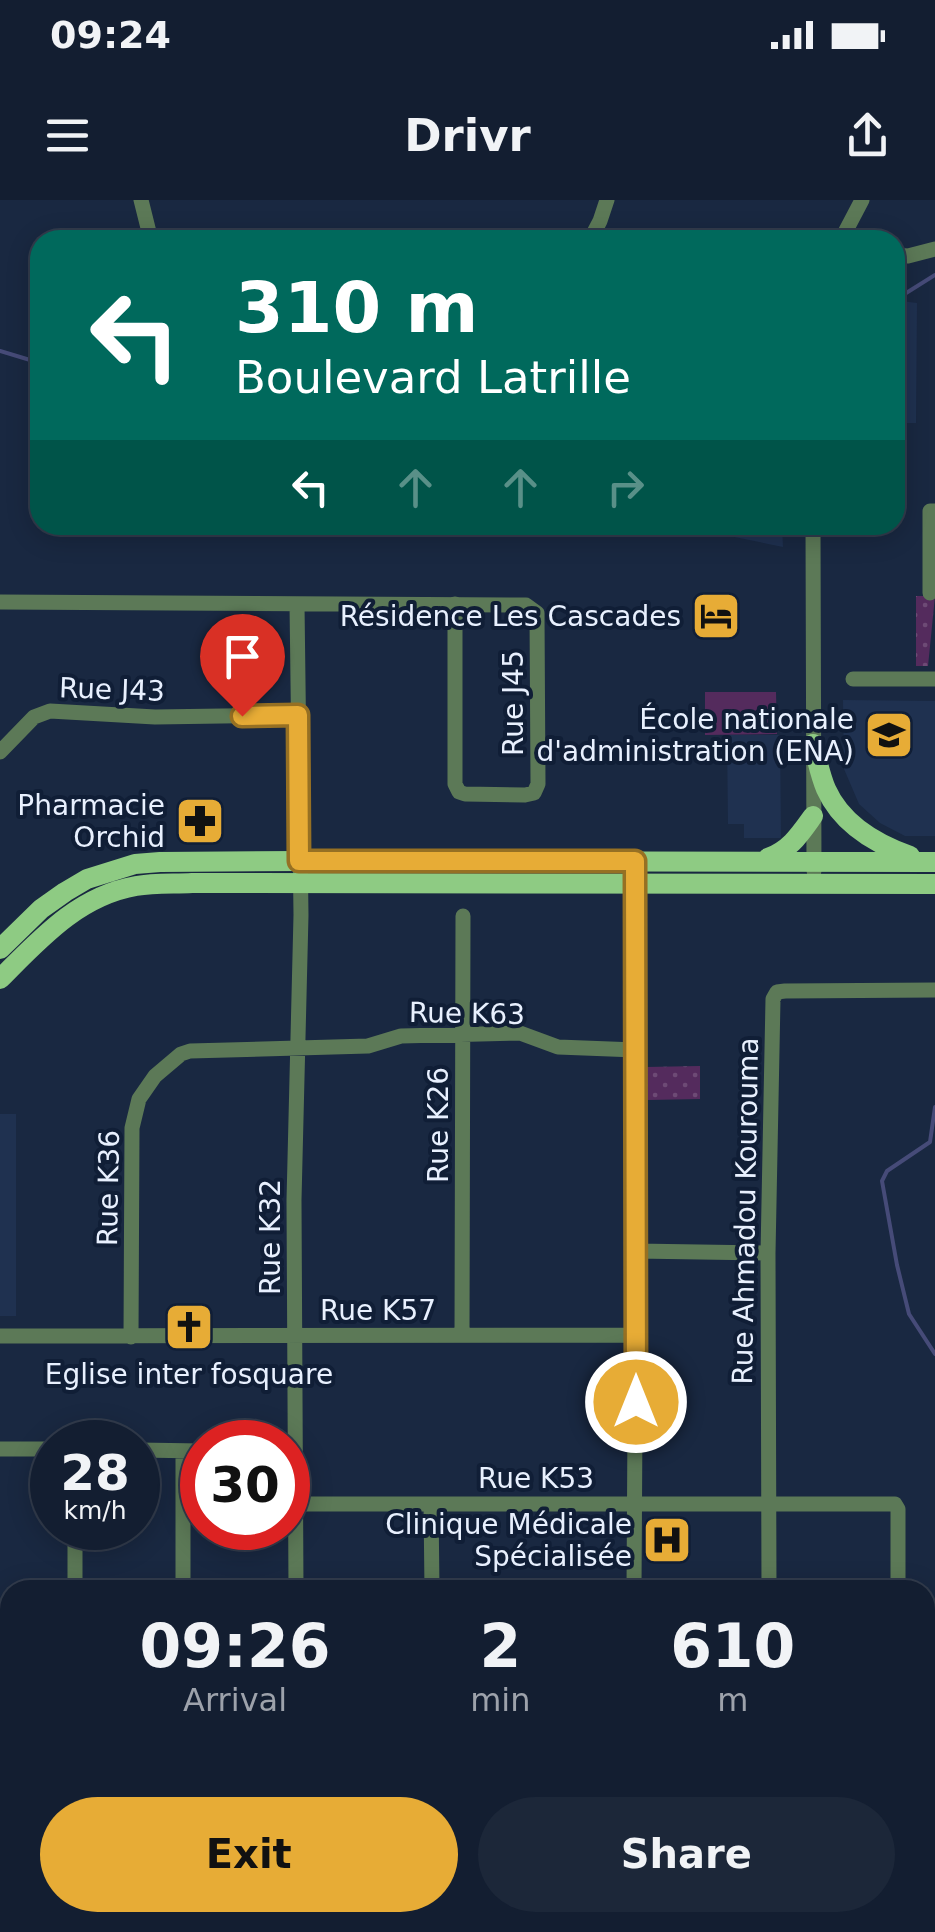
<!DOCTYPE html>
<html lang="en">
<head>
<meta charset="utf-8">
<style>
	:root { --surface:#131e31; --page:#1c2739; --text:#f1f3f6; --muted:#9da2ab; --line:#323c4d; --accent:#e7ac36 }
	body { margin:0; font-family:"DejaVu Sans",sans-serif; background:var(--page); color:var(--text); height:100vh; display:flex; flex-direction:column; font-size:38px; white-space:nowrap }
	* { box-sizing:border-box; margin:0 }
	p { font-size:32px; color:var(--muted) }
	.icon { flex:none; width:55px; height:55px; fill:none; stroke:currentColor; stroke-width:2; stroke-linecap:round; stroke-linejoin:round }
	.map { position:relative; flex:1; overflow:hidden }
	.panel { position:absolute; left:0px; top:1380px; width:935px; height:352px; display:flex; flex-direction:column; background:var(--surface); border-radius:30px 30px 0 0; box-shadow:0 5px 25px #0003,0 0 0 2px var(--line) }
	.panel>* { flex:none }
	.banner { position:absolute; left:30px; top:30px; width:875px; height:305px; border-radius:30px; box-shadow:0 5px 25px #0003,0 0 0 2px var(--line); background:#00695c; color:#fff; overflow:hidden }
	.speed { position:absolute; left:30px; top:1220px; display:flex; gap:20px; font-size:50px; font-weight:700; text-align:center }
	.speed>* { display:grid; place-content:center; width:130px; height:130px; border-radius:50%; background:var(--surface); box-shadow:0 5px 25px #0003,0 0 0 2px var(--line); line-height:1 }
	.speed small { font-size:25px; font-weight:400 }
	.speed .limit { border:15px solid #d22; background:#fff; color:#111 }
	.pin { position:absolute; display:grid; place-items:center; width:85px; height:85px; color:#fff; margin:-102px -42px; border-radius:50% 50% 50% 0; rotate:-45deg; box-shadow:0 0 10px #0007 }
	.pin .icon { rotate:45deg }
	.me { position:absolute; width:110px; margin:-55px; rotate:0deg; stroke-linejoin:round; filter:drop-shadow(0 0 8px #0008) }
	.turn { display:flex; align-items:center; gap:35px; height:210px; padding:0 40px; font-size:45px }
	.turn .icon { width:130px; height:130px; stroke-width:2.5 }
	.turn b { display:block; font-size:70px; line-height:85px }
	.lanes { display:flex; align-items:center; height:95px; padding:0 40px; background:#0003; justify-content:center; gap:50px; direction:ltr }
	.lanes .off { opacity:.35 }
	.eta { display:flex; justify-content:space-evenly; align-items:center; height:170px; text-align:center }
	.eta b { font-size:60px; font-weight:800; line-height:70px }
	.primary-button { display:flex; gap:20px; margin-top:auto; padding:20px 40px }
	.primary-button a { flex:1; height:115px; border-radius:60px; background:var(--accent); color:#111; font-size:40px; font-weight:800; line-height:115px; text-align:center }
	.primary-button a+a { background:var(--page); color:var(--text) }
	.status { display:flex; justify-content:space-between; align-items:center; height:70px; padding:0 50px; background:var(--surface); direction:ltr }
	.status svg { height:28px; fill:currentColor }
	header { display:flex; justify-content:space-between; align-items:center; height:130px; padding:0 40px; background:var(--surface); font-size:45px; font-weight:800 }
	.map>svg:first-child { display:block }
	.built { fill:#1f3150 }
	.grass { fill:url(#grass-dots) }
	.park { fill:#542b5d }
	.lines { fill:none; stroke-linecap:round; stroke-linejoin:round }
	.stream { stroke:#464b78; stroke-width:4 }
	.minor { stroke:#5c7957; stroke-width:15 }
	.major { stroke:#8ecb83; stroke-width:20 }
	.route-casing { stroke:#967023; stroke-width:25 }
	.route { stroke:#e7ac36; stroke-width:18 }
	.labels { text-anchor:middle; stroke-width:8; stroke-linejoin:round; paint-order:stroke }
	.poi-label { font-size:28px; fill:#e8f0fe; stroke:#101e36; text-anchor:end }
	.street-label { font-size:28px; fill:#e8f0fe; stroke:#101e36 }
</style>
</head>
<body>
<div class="status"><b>09:24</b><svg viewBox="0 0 49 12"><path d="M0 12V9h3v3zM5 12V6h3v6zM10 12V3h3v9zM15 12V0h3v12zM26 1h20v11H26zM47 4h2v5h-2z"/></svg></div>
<header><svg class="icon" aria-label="menu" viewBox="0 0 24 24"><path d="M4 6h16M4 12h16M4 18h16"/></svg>Drivr<svg class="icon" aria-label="share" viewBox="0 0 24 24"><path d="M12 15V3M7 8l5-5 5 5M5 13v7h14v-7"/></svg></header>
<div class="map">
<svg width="935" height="1732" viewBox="0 0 935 1732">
	<defs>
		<pattern id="grass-dots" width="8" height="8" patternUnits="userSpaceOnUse" patternTransform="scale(2.5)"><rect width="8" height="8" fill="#542b5d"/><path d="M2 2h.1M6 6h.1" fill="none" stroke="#6d4a75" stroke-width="1.8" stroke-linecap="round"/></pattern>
	</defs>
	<rect width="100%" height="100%" fill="#192841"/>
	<!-- built -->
	<path class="built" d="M901,101L917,103L916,223H895V105Z
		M720,325H782L783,347L720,334Z
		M843,500L935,501V636H905L880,623L859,604L844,569Z
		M727,535H780L781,638H744V624H728Z
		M0,914H16V1116H0Z"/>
	<!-- grass -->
	<path class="grass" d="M916,396H935L928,466H916Z
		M700,866V899L647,900L646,867Z"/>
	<!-- park -->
	<path class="park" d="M705,492H776L777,534L705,535Z"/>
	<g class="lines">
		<!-- stream -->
		<path class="stream" d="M895,100L935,75
			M0,151L40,163
			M935,907L930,942L887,971L882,981L897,1065L909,1114L935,1154
			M244,1722L248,1732"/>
		<!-- minor -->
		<path class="minor" d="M141,0L151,40
			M590,40L600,21L607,0
			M841,40L862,0
			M895,55L908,56L935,49
			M813,325L814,671
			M930,393V311H935
			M0,402L526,405L537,413L538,584L534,593L525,595L465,594L459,592L455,584V404
			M853,479H935
			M0,552L34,517L50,511L155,517L298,515
			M636,1051L768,1053
			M462,1135L463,716
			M0,1136L636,1135
			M131,1137L132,928L139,899L155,876L181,854L190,851L368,846L401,836L520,833L558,847L636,850
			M0,1249H52
			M138,1250L202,1251
			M183,1251V1390
			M297,1304H895L898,1309V1390
			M431,1304L432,1390
			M75,1390V1328
			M296,1390L294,1000L301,715L297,404
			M634,1390L636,1051L635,675
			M769,1390L768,1053L773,799L777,792L785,791L935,790
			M0,1407H10
			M0,1521H10
			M925,1661H935
			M897,1722V1732
			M73,1732L74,1722
			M373,1732V1722
			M500,1732V1722
			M632,1732V1722
			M769,1732V1722"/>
		<!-- major -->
		<path class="major" d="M813,544C817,559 820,575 826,589C842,625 876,644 910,656
			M768,658C790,650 800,634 813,616
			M0,749L41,709L65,692L87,679L135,664L160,662L299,661L935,662
			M0,779C40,739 78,696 136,686C154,683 173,684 192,683L935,684"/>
	</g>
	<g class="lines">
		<!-- route casing -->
		<g class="route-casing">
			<path id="route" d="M242,516L298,515L299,661H635L636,1202"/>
		</g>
		<!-- route -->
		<use href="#route" class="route"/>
	</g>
	<!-- icons -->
	<defs>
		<g id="hotel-square" transform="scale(2.5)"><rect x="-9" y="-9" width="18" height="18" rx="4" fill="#e7ac36" stroke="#101e36"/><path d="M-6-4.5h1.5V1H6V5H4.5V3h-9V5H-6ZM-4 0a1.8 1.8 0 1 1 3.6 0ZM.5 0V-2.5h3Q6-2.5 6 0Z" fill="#111"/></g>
		<g id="university-square" transform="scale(2.5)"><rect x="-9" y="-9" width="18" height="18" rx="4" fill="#e7ac36" stroke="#101e36"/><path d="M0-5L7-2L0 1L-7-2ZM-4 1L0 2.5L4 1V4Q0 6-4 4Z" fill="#111"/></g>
		<g id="pharmacy-square" transform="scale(2.5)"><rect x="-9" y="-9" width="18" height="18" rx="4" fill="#e7ac36" stroke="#101e36"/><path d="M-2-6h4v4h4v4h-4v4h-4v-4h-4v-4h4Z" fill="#111"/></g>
		<g id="church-square" transform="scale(2.5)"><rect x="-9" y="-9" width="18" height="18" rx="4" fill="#e7ac36" stroke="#101e36"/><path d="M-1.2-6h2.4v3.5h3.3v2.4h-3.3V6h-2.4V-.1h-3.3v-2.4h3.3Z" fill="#111"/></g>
		<g id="hospital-square" transform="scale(2.5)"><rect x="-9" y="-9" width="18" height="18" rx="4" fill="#e7ac36" stroke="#101e36"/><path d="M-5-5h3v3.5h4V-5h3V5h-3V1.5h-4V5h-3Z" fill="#111"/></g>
	</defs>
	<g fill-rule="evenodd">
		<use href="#hotel-square" x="716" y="416"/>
		<use href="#university-square" x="889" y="535"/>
		<use href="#pharmacy-square" x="200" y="621"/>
		<use href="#church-square" x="189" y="1127"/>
		<use href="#hospital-square" x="667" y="1340"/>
	</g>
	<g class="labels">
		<!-- poi labels -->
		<g class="poi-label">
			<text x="681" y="426">Résidence Les Cascades</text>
			<text x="854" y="529">École nationale<tspan x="854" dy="32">d'administration (ENA)</tspan></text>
			<text x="165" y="615">Pharmacie<tspan x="165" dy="32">Orchid</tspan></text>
			<text x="189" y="1184" text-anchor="middle">Eglise inter fosquare</text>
			<text x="632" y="1334">Clinique Médicale<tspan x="632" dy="32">Spécialisée</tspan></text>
		</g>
		<!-- street labels -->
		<g class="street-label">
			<text transform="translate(112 489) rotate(2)" y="10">Rue J43</text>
			<text transform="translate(513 503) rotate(-90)" y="10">Rue J45</text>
			<text transform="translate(467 813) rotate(1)" y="10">Rue K63</text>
			<text transform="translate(438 925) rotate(-90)" y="10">Rue K26</text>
			<text transform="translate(108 988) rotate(-89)" y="10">Rue K36</text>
			<text transform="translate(745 1011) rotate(-89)" y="10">Rue Ahmadou Kourouma</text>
			<text transform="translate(270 1037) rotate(-90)" y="10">Rue K32</text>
			<text x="378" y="1120">Rue K57</text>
			<text x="536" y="1288">Rue K53</text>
		</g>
	</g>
</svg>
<div class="speed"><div>28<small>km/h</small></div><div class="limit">30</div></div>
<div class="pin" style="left:242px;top:516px;background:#d93025"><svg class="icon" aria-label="arrive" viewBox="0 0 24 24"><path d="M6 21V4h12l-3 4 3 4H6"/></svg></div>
<svg class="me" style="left:636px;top:1202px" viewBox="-20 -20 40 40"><circle r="17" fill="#e7ac36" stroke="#fff" stroke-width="3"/><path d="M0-11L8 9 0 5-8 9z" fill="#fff"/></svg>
<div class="banner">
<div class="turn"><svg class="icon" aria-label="left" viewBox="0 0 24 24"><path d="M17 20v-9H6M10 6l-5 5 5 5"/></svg><div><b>310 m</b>Boulevard Latrille</div></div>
<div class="lanes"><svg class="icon" aria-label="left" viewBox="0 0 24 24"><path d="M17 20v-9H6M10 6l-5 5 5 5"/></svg><svg class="icon off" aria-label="ahead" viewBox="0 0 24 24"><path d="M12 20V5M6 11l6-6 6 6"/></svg><svg class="icon off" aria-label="ahead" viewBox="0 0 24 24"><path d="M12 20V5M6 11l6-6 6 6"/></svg><svg class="icon off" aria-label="right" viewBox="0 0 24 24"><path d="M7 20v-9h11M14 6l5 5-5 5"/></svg></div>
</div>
<section class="panel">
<div class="eta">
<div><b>09:26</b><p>Arrival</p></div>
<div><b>2</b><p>min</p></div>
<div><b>610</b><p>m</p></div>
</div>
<div class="primary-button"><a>Exit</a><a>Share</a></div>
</section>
</div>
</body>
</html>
